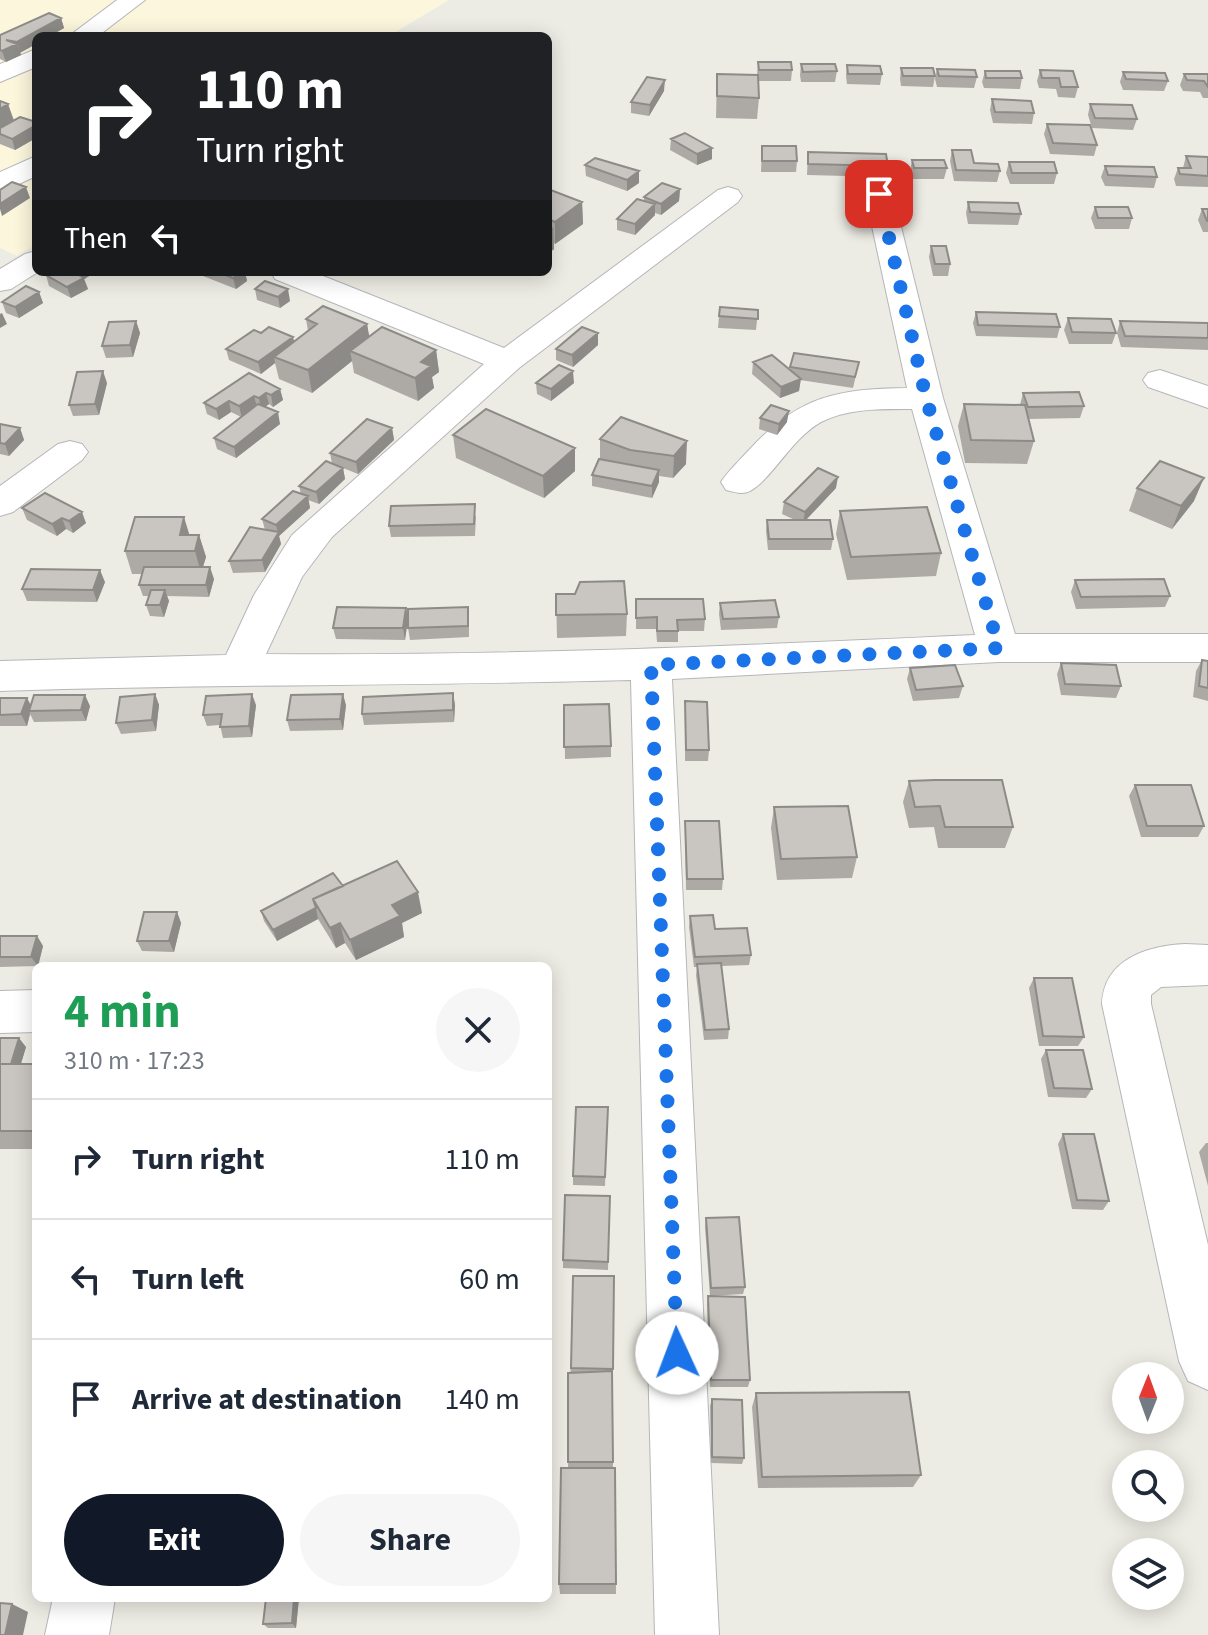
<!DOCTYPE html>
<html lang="en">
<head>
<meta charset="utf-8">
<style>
	:root { --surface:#fff; --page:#f6f6f7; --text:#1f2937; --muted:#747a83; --line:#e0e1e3; --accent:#111827 }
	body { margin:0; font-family:"Source Sans 3",sans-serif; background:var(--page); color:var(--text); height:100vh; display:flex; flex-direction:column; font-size:30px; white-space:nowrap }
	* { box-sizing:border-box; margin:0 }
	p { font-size:26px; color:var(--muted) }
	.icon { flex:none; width:44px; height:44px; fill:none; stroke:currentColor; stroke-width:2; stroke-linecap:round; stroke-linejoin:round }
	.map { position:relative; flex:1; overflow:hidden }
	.side { position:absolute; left:32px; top:962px; width:520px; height:640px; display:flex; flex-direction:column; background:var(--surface); border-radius:12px; box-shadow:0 4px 20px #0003 }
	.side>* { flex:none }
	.banner { position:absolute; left:32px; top:32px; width:520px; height:244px; border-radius:12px; box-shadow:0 4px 20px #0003; background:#202124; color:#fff; overflow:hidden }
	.needle { width:52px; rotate:1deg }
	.fabs { position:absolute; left:1112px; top:1362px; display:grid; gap:16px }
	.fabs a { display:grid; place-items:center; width:72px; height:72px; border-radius:50%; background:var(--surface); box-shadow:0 4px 20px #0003; font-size:40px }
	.pin { position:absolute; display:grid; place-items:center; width:68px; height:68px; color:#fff; margin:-34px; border-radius:16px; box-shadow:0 4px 12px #0006 }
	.me { position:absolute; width:88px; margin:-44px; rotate:358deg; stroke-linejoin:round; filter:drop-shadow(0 0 6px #0008) }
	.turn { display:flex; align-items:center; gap:28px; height:168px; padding:0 32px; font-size:36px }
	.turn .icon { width:104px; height:104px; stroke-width:2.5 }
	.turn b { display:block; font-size:56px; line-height:68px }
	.then { display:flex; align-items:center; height:76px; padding:0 32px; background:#0003; gap:16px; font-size:30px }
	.round { display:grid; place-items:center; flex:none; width:84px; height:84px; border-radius:42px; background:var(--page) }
	.headline { display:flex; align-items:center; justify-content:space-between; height:136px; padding:0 32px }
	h1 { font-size:48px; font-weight:700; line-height:60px; color:#1e9e55 }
	.cta { display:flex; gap:16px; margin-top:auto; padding:16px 32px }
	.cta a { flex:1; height:92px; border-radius:48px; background:var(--accent); color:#fff; font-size:32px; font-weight:700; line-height:92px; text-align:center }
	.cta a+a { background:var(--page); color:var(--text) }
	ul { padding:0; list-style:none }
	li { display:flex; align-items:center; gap:24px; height:120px; padding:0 32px; border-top:2px solid var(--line) }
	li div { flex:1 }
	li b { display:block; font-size:30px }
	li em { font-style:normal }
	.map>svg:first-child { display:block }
	.commercial { fill:#fbf6dc }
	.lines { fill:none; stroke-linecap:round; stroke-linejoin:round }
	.minor-casing { stroke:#b5b6ba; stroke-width:2 }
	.minor { fill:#fff; fill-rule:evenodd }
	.wall { fill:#adaaa6 }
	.shaded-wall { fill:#8d8b87 }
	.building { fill:#c9c6c1; stroke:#8d8b87; stroke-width:2 }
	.route { stroke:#1a73e8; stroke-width:14; stroke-dasharray:0 25.2 }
</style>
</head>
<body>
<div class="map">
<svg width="1208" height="1635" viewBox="0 0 1208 1635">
	<rect width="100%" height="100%" fill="#edece4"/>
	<!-- commercial -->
	<path class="commercial" d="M0,0H449L389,36H36V244L17,256L0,248Z"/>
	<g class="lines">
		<!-- minor casing -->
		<g class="minor-casing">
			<path id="minor" d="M117,0H145L98,36H69Z
				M36,49V67L0,82V64Z
				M36,156V176L0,193V172Z
				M879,185L889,188L893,194L943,398L1015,634H1208V662H999L672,679L719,1635H655L631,680C421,686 210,684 0,691V661L226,655L254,595L292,535L484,364L275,279L271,272H313L504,348L718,190L728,187L738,190L742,196L738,202L519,368L332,537L302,577L266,654C503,656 739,646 975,635L912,409C881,409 849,408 821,422C792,438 772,479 750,491C742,495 735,492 726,490L721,482C729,470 740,460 750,449C799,396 837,389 907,388L865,194L869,188Z
				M36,251L38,272L11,289L0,291V269L25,254Z
				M1160,370L1208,386V408L1148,387L1143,380L1148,373Z
				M70,441L82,444L88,452L82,460L13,512L0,516V486L58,444Z
				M1185,944L1208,945V985L1161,987L1151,995V1004L1208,1245V1390L1188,1381L1179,1361L1102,1004C1104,959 1147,946 1185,944Z
				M36,990V1032L0,1033V991Z
				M53,1598H115L109,1635H45Z"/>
		</g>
		<!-- minor -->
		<use href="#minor" class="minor"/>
	</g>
	<!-- wall -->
	<path class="wall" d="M61,18L64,28L50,36H36V44L20,52L21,55L6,62L0,59V35Z
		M758,62L792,70L791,81H758L759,98L757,119L716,118L717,74L757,75Z
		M801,64L837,71L835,82H801L800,75Z
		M847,65L882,74L880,85L847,84L846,76Z
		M901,68L935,76L933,87L901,86L900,79Z
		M937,69L977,77L974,88L937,87L935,79Z
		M1040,70L1078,87L1075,98L1058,97L1056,89L1039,88L1037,81Z
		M985,71L1022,78L1020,89L984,88L982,82Z
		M1123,72L1168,81L1164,91L1123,90L1120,82Z
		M1184,74H1208V98H1203L1200,92L1183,91L1180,85Z
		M664,91L649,116L631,113V102Z
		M992,99L1034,113L1032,124L993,123L990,110Z
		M0,101L8,104L14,120L36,122V138L15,150L0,144Z
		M1090,104L1137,119L1133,130L1092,128L1088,115Z
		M1047,124L1097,145L1094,156L1050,154L1044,134Z
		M671,139L712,148V159L697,165L670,150Z
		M762,146L797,161L796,172H761Z
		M952,150L974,163L1000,171L997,182L954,181L950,161Z
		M808,152L888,166L886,177L807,175Z
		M1186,156L1208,157V187L1176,186L1174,179L1178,168H1183Z
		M912,160L947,168L944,179H912L910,171Z
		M1009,162L1057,173L1054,184H1010L1006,173Z
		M585,165L639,183L627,191L586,176Z
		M1105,166L1157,177L1154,188L1105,186L1101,177Z
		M548,189L582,202L583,224L555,244L554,243V249L548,254Z
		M680,189L679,201L661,215L655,213V215L635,235L617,230V219L644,201V197Z
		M968,202L1021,214L1018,225L968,224L966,213Z
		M1095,207L1132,218L1129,229H1095L1091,218Z
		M1202,209H1208V232H1203L1198,220Z
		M931,246L950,264L948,276H933L929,257Z
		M96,272L84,279L88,289L71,298L49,286L46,275Z
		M202,272H245L247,281L236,289L203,276Z
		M340,272H358L352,276Z
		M255,289L290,301L280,308L257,300Z
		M39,292L43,303L19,318L6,313L2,302Z
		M758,310L756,330L718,328L719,316Z
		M976,312L1060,327L1057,338L976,336L973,323Z
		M1068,318L1116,333L1112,344H1069L1064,330Z
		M306,319L367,324L369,337L436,350L439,372L432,377L434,388L418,401L354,373L352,361L312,393L279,379L275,363L261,374L229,360L226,349L261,333L294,341L308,331Z
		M136,321L140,333L133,357L106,358L102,346Z
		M1120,321L1208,323V350L1121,347L1117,333Z
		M598,333V345L573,367L556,360V349Z
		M753,362L790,370V367L859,362L853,388L800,380L799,391L780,398L752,374Z
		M107,383L99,415L73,416L69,405Z
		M536,383H574L551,401L537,394Z
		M280,389L283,400L273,407L269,404L265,407L280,424L236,458L217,449L214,438L241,417L231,412L219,420L207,414L204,403Z
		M1023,393L1084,406L1080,418L1028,419L1034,441L1027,464L965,463L958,426L964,404L1020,405Z
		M621,417L686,464L673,478L659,476V482L652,498L592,486V475L600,459V439Z
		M760,418L787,422L777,435L759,429Z
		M0,424L20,428L24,440L9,456L0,454Z
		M392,428L394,440L358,474L343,468L345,479L319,504L308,500L310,508L279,536L281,544L265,572L233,573L229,561L265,530L262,519L301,494L299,486L332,464L330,453Z
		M453,435L575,448V471L544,498L456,458Z
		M836,488L806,520L833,539L831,550H768L766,531L767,520H795L782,514L784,502Z
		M1137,488L1194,501L1172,529L1129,511Z
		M22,508L86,523L73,533L66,529L57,536L27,520Z
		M840,511L941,553L936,576L847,580L836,534Z
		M476,516L475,536L391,537L389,526Z
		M190,535H199L206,557L203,567L214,579L209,597L167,596L169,601L164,617L150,616L146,605L149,596H143L139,585L142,574H132L125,551Z
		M1075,580L1170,596L1165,607L1076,609L1071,592Z
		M105,582L97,602L27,601L22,589Z
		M556,594L627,614L626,636L557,638Z
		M636,599L705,619L704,631H678V642H657L656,629H636Z
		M720,603L779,617L777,628L721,630L719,614Z
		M406,608L408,619L405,640L336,639L333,628Z
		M469,618V637L410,640L408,628Z
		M1202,660L1208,661V701L1193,697L1196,671Z
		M1061,663L1121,686L1116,698L1061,695L1057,674Z
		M910,668L963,686L959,698L913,701L907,679Z
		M453,693L455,705L454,722L364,725L362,714Z
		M155,694L159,705L156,731L121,734L116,723Z
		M0,698H27L31,705L90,706L86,721L34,722L30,714L27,726H0Z
		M685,701L709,750L708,761H685Z
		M256,705L252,737L223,738L220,725L207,726L203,715Z
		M346,705L343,730L290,731L287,720Z
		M564,705L611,746V757L565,759Z
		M909,781L1013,827L1005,848H938L934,827L909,828L903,802Z
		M1135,785L1204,826L1198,837H1141L1129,796Z
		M774,807L857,857L852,878L777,880L771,828Z
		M685,821L723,879L722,890H686Z
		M343,886L422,913L402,923L404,937L356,960L345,943L336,948L318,919L277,941L264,921L261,911Z
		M177,912L181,923L174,952L142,951L137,941Z
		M690,916L715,929L751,955L749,965L721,966L729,1029L728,1039L704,1040L696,975L697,967H694L689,927Z
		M0,936H37L43,946L38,966L0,967Z
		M1034,978L1084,1037L1078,1046H1039L1029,988Z
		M0,1038L26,1047L21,1064H36V1149H0Z
		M1046,1050L1092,1089L1086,1098L1048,1097L1041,1059Z
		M608,1107L605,1186L573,1185V1176Z
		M1063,1134L1109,1201L1103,1210L1072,1209L1058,1144Z
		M1206,1143H1208V1186L1199,1152Z
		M610,1196L608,1270L563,1268V1260Z
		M706,1218L745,1287L743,1294L710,1296L705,1227Z
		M573,1276H614L612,1376L613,1468H568Z
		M708,1296L750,1380L748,1387H710L707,1304Z
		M756,1393L921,1475L913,1487L758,1488L752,1407Z
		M712,1399L744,1458L742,1464L711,1463L710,1406Z
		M615,1468L616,1594H560L559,1584Z
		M266,1598H299L296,1628H268L263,1624Z"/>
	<!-- shaded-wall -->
	<path class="shaded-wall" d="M61,18L64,28L50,36H36V44L20,53L17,42Z
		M17,44L21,55L6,62L2,51Z
		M665,80L664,91L649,116L650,105Z
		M8,104L15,125L0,134V109Z
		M36,125V138L15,150L12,139Z
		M712,148V159L697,165V154Z
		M639,171V183L627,191V180Z
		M26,187L30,198L2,216L0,209V204Z
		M680,189L679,201L661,215V204Z
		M582,202L583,224L555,244V222Z
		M655,204V215L635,235V224Z
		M553,227L554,249L548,254V231Z
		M73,272H96L84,279L88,289L71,298L67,287Z
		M241,272H245L247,281L236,289L233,278Z
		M288,289L290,301L280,308L278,297Z
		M39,292L43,303L19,318L15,307Z
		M2,313L7,324L0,328V314Z
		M136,321L140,333L133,357L130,345Z
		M367,324L371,346L350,351L352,361L312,393L308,370Z
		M598,333V345L573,367L572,355Z
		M293,337L296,348L274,357L275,363L261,374L258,362Z
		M436,350L439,372L432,377L434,388L418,401L415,378L421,362Z
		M103,371L107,383L99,415L95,404Z
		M573,371L574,383L551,401V389Z
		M801,379L799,391L780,398L781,387Z
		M280,389L283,400L273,407L271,395Z
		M266,393L269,404L261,410L259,398Z
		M254,396L257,407L242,418L239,406Z
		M229,401L231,412L219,420L216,409Z
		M789,411L787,422L777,435L779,424Z
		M278,412L280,424L236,458L234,447Z
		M20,428L24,440L9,456L5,444Z
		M392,428L394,440L358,474L356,462Z
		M687,441L686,464L673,478L674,456Z
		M575,448V471L544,498L543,476Z
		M343,468L345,479L319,504L316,492Z
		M659,470V482L652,498V486Z
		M838,477L836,488L803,523L805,512Z
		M1204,478L1194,501L1172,529L1181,506Z
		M308,496L310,508L279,536L281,544L265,572L262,560L278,533L276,525Z
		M82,512L86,523L73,533L69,521Z
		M184,517L191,540L180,535Z
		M62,518L66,529L57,536L52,524Z
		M199,535L206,557L201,573L195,551Z
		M210,567L214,579L209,597L206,585Z
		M100,570L105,582L97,602L93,590Z
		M165,590L169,601L164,617L160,605Z
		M406,608L408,619L405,640L403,628Z
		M453,693L455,705L454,722L453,710Z
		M155,694L159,705L156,731L152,720Z
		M252,694L256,705L252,737L249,726Z
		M343,694L346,705L343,730L340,719Z
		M85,695L90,706L86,721L81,710Z
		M27,698L32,709L29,711L30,714L27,726L21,714Z
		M418,892L422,913L402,923L404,937L356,960L350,940L392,905Z
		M316,908L318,919L277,941L273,930Z
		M177,912L181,923L174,952L169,941Z
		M340,923L345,943L336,948L330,928Z
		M37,936L43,946L38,966L31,957Z
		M19,1038L26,1047L17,1076L11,1066Z
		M294,1598H299L296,1628L292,1623Z
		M12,1604L28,1612L23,1635H5Z"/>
	<!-- building -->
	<path class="building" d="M49,13L61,18L17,42L6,40L17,44L2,51L0,50V35Z
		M758,62H791L792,70H759Z
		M801,64H835L837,71L803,72Z
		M847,65L880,66L882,74H848Z
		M901,68H933L935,76H903Z
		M937,69L975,70L977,77L939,76Z
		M1040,70L1073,71L1078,87H1061L1059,78H1042Z
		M985,71H1020L1022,78H986Z
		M1123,72L1165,73L1168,81L1126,79Z
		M717,74L758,75L759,98L717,96Z
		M1184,74H1208V87L1204,81L1187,80Z
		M647,77L665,80L650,105L631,102Z
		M992,99L1031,101L1034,113L995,112Z
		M0,101L8,104L0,109Z
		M1090,104L1132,105L1137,119L1095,118Z
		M20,117L36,122V125L12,139L0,134V128Z
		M1047,124L1090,125L1097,145L1053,143Z
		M685,133L712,148L697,154L671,139Z
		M762,146H796L797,161H762Z
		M952,150H971L974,163L998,164L1000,171L956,170Z
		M808,152L886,154L888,166L808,164Z
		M1186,156L1208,157V176L1180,174L1178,168H1191Z
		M595,158L639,171L627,180L585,165Z
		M912,160H944L947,168H914Z
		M1009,162H1054L1057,173H1012Z
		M1105,166L1154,167L1157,177L1108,175Z
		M12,182L26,187L0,204V190Z
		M662,183L680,189L661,204L644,197Z
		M548,189L582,202L555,222L548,219Z
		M637,199L655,204L635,224L617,219Z
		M968,202L1018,203L1021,214L970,212Z
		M1095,207H1128L1132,218H1098Z
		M1202,209H1208V221H1207Z
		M931,246H946L950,264H935Z
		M51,272H74L84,278L67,287L46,275Z
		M218,272H241L233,278Z
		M265,281L288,289L278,297L255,289Z
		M26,286L39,292L15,307L2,302Z
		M323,306L367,324L308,370L274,357L317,324L306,319Z
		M720,307L758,310V319L719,316Z
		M976,312L1056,314L1060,327L978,325Z
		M1068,318L1111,319L1116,333L1072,332Z
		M136,321L130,345L102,346L109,322Z
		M1120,321L1208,323V338L1125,336Z
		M269,327L293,337L258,362L226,349L254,330L261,333Z
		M382,327L436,350L421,362L431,366L415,378L350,351Z
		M582,327L598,333L572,355L556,349Z
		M794,353L859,362L855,377L790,367Z
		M772,355L801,379L781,387L753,362Z
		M559,365L573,371L551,389L536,383Z
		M103,371L95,404L69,405L77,372Z
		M249,373L280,389L271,395L266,393L259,398L254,396L239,406L229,401L216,409L204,403Z
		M1079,392L1084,406L1028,407L1023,393Z
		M258,404L278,412L234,447L214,438Z
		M964,404L1025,405L1034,441L971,440Z
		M771,405L789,411L779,424L760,418Z
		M486,409L575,448L543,476L453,435Z
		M621,417L687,441L674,456L630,450L600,439Z
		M367,419L392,428L356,462L330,453Z
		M0,424L20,428L5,444L0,443Z
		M599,459L659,470L652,486L592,475Z
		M326,461L343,468L316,492L299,486Z
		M1160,461L1204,478L1181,506L1137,488Z
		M818,468L838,477L805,512L784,502Z
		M293,491L308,496L276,525L262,519Z
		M45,493L82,512L69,521L62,518L52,524L22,508Z
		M475,504L474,524L389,526L391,506Z
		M927,507L941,553L851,557L840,511Z
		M135,517H184L180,535H199L195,551H125Z
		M767,520H830L833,539H769Z
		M250,527L279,532L262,560L229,561Z
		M144,567H210L206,585H139Z
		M31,569L100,570L93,590L22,589Z
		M1164,579L1170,596L1081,597L1075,580Z
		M624,581L627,614L556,615V594H575L580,582Z
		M151,590H165L160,605H146Z
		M636,599H703L705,619L677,620L678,631H657V617L636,618Z
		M775,600L779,617L723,619L720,603Z
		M337,607L406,608L403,628H333Z
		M468,607V626L408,628V609Z
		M1202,660L1208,661V688L1199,686Z
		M1061,663L1116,665L1121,686L1065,684Z
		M955,665L963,686L916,690L910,668Z
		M453,693V710L362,714L363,697Z
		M155,694L152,720L116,723L120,697Z
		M252,694L249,726L220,727L222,714L203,715L206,696Z
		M343,694L340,719L287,720L291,695Z
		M34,695H85L81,710L29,711Z
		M0,698H27L21,714L0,715Z
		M685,701L707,702L709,750H686Z
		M609,704L611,746L564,747V705Z
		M935,780H1002L1013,827H945L940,806L915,807L909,781Z
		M1135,785H1191L1204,826H1147Z
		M848,806L857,857L781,859L774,807Z
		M685,821H719L723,879H687Z
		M397,861L418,892L392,905L400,916L350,940L340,923L330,928L313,899Z
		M333,873L343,886L313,899L316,908L273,930L261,911Z
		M144,912H177L169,941H137Z
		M713,915L715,929L747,928L751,955L695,957L690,916Z
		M0,936H37L31,957H0Z
		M721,963L729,1029L705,1030L697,964Z
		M1034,978H1072L1084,1037L1043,1036Z
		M0,1038H19L11,1064H0Z
		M1046,1050H1083L1092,1089L1054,1088Z
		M0,1064H36V1125L34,1131H0Z
		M576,1107H608L605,1177L573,1176Z
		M1063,1134H1094L1109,1201L1077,1200Z
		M565,1195L610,1196L608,1262L563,1260Z
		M739,1217L745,1287L711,1288L706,1218Z
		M573,1276H614L613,1369L571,1368Z
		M708,1296L745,1297L750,1380H711Z
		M612,1371L613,1462H568V1373Z
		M909,1392L921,1475L762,1477L756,1393Z
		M712,1399L742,1400L744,1458L712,1457Z
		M561,1468H615L616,1584H559Z
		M266,1598H294L292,1623L263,1624Z
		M0,1603L12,1604L5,1635H0Z"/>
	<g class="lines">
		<!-- route -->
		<path class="route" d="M677,1353L651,665L999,648L926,398L879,194"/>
	</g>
</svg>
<div class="fabs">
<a><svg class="needle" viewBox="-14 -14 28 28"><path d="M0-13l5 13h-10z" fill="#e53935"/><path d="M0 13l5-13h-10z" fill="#747a83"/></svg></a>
<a><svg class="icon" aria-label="search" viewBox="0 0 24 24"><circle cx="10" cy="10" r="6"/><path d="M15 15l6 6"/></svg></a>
<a><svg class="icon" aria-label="layers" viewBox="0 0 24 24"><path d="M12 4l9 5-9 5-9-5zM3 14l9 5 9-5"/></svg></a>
</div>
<div class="pin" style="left:879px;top:194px;background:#d93025"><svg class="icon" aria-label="arrive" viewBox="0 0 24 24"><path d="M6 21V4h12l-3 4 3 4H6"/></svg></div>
<svg class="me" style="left:677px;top:1353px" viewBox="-20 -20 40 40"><circle r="19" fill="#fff"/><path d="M0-13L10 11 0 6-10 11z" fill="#1a73e8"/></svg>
<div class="banner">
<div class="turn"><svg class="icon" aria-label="right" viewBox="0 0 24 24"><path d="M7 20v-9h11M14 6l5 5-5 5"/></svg><div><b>110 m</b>Turn right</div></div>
<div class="then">Then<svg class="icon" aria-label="left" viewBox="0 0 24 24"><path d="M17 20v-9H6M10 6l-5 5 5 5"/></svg></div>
</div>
<section class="side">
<div class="headline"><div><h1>4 min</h1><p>310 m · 17:23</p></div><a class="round"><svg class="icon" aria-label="close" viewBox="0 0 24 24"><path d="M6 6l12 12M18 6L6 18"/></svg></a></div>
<ul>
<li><svg class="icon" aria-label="right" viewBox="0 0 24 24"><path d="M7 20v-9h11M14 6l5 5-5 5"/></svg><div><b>Turn right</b></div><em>110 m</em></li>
<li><svg class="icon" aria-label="left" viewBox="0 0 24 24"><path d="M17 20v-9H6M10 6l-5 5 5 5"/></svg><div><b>Turn left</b></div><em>60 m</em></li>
<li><svg class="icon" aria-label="arrive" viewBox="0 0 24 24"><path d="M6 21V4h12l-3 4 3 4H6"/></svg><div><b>Arrive at destination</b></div><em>140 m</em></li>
</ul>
<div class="cta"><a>Exit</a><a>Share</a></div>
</section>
</div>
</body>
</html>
